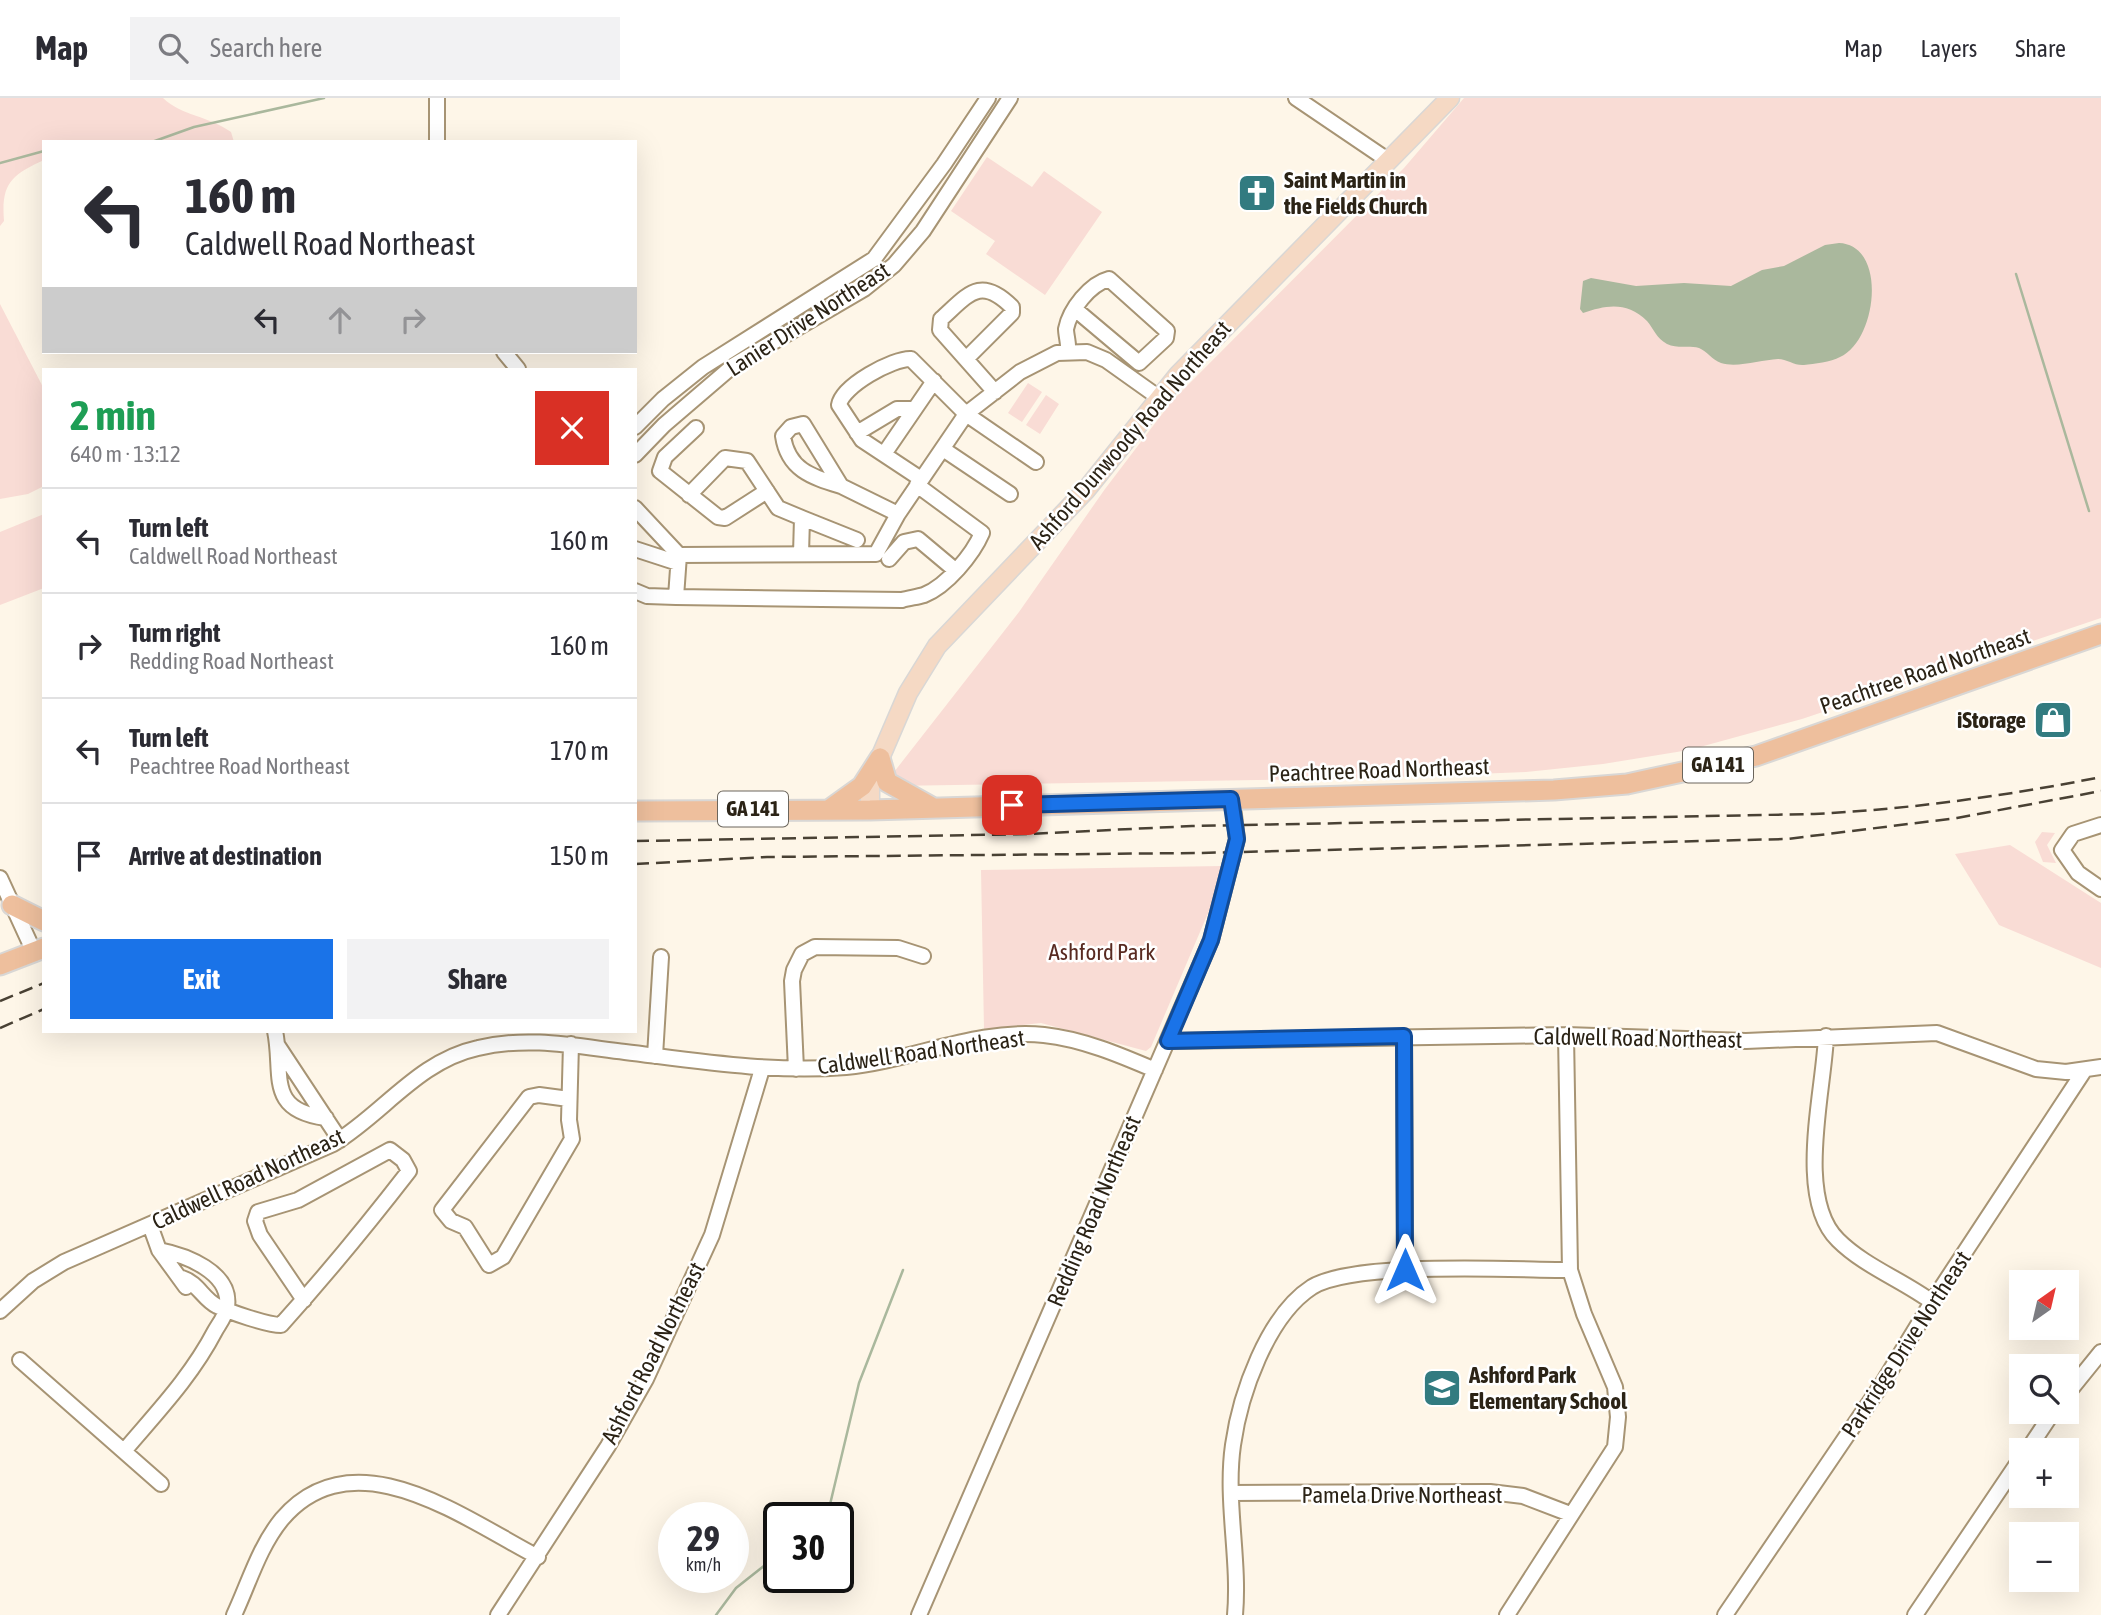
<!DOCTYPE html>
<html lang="en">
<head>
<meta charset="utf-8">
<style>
	:root { --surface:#fff; --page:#f2f2f3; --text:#2b2b33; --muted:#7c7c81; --line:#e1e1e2; --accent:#1a73e8 }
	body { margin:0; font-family:"Asap Condensed",sans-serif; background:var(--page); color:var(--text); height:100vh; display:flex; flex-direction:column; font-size:26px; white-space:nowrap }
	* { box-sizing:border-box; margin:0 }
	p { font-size:23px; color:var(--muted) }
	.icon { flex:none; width:38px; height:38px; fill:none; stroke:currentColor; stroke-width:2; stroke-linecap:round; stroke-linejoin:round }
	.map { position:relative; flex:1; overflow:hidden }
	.sheet { position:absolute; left:42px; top:270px; width:595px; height:665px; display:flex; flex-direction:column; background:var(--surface); border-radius:0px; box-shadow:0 7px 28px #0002 }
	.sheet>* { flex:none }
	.hud { position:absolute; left:42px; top:42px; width:595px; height:214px; border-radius:0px; box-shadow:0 7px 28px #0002; background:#fff; color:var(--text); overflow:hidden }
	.needle { width:46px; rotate:34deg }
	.controls { position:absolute; left:2009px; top:1172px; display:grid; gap:14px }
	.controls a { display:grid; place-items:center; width:70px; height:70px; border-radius:0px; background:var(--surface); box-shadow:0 7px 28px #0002; font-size:35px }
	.speed { position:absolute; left:658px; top:1404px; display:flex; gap:14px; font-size:35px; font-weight:700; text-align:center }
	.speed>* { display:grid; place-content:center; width:91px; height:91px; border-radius:50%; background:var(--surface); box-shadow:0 7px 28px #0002; line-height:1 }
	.speed small { font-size:18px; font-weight:400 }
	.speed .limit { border:4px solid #111; border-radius:10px; background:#fff; color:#111 }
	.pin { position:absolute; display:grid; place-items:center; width:60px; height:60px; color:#fff; margin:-30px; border-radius:14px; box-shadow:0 4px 10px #0006 }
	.me { position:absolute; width:77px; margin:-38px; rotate:0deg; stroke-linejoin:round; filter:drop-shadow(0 0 5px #0008) }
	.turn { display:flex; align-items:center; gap:24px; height:147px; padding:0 28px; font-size:32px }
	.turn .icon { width:91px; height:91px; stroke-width:2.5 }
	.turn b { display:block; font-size:49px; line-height:60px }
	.lanes { display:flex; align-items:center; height:66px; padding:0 28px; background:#0003; justify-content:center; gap:35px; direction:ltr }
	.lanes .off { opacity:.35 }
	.round { display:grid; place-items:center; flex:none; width:74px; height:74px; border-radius:0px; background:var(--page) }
	.overview { display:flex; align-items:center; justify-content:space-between; height:119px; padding:0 28px }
	h1 { font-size:42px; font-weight:700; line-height:52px; color:#1e9e55 }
	.cta { display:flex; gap:14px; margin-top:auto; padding:14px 28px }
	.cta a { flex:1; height:80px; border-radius:0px; background:var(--accent); color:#fff; font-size:28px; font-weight:700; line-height:80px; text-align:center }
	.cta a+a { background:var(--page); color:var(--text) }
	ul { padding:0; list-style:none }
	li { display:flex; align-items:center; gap:21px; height:105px; padding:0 28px; border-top:2px solid var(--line) }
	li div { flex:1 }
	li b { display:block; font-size:26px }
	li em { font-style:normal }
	header { display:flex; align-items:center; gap:42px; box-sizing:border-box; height:98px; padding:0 35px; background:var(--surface); border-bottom:2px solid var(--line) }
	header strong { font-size:33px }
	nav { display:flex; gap:38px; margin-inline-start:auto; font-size:24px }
	.search { width:490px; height:63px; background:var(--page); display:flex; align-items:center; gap:18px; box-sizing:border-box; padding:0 24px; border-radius:0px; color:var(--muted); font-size:26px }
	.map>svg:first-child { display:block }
	.green { fill:#f9dcd5 }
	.water { fill:#aab89d }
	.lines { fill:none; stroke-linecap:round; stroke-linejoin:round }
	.stream { stroke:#aab89d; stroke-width:2.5 }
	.minor-casing { stroke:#a79474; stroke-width:18 }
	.major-casing { stroke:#d9d7d5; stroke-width:21 }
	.highway-casing { stroke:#d9d7d5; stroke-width:23 }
	.minor { stroke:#fff; stroke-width:14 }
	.major { stroke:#f5d9c4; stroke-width:18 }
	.highway { stroke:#eebf9d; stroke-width:19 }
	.rail { stroke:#494134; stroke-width:2.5; stroke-dasharray:14 7; stroke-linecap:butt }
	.route-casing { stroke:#114b97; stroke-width:18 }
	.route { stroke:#1a73e8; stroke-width:12 }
	.labels { text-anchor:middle; stroke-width:5; stroke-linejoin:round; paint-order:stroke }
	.shield { fill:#fff; stroke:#6b655c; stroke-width:2 }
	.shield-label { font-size:21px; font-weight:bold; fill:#2b2316 }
	.poi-label { font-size:23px; font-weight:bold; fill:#2b2316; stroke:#fff; text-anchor:start }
	.street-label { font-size:23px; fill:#2b2316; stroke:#fff }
	.park-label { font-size:23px; fill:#582a21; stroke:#fff }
</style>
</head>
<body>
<header>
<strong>Map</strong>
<div class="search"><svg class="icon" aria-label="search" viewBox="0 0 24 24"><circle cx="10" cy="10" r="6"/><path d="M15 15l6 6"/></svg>Search here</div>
<nav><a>Map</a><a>Layers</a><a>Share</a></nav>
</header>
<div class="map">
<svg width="2101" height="1517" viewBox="0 0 2101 1517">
	<rect width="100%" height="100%" fill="#fef6e8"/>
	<!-- green -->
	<path class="green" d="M0,0H163C182,18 209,18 231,34L234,44H44V62C11,77 1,86 4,123L0,128Z
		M1464,0H2101V520L1802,621L1689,652L1603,666L1526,674L1375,680L892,688L887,683L1019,514L1105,391L1172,303L1404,70Z
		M987,59L1032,89L1044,73L1102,114L1045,197L986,156L995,143L951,113Z
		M0,206L44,291V388L28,396L0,401Z
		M1028,285L1042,294L1022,324L1008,315Z
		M1046,297L1059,306L1040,336L1026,327Z
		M44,416V490L0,507V434Z
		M2042,734L2055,735L2047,747L2056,765L2043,764L2035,744Z
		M2010,747L2101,805V870L1999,827L1955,756Z
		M1221,768L1220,787L1151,949L1146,953L1041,925L984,931L981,772Z"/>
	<!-- water -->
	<path class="water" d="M1839,145C1888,147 1877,243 1840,259C1831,264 1814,266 1804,267C1795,268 1787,261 1778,261C1761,262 1737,270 1721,265C1712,262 1707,253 1699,250C1689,247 1677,251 1667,246C1656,240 1654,231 1647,223C1627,203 1606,207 1583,215L1580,211L1583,183L1591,180L1636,188L1684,185L1731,188L1762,172L1784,168L1825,147Z"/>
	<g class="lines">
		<!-- stream -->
		<path class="stream" d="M152,44L194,29L324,0
			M0,65L44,53
			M2016,176L2089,413
			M827,1419L859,1285L903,1172
			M716,1517L736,1490L779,1456"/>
		<!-- minor casing -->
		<g class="minor-casing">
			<path id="minor" d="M1296,0L1389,63
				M437,44V0
				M1068,248C1068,243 1066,236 1066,231C1070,211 1090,186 1109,181L1167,233L1166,240L1139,265L1076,212
				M504,254L518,271
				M967,260L1012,215V209C980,177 968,197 941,221L940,232L995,294
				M635,329L663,301L703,269L874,161L944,66L988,0
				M696,330L665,359L660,373L718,419L725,420L767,393
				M857,335L897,311H914
				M943,351L1010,396
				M884,356L934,283
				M635,357L664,327L734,267L864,191L894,167L923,133L1010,0
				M921,381L862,342L839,307C842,288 893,260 911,261L966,316L1036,364
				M841,388C812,379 788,372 783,338L791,329L803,326L841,388L898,416
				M689,397L725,360L747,363L778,410L802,420
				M635,410L679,457L876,456L898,416L966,316L1020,274L1057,255L1087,254L1106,262L1158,299
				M635,451L678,465
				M801,456L802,420L857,442
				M889,461L904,444L918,441L955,472
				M635,493L647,498L676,499L679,457
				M676,499L902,502C909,500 917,499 924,497C947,488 973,456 982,435L917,387
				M2101,727L2073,736L2062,752L2078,775L2101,791
				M0,780L34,854
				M275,933C284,976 265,1012 326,1020
				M1404,938L1405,1172
				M1826,938C1824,993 1795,1100 1838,1142C1864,1168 1902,1182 1932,1204
				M1168,943L1566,937L1746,943L1937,935L2036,971L2066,974L2101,969
				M278,948L340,1042
				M655,958L661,859
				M796,971L792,883L794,872L802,856L815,849L898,850L923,858
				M569,1001L539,997L529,999L442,1112L451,1123L465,1129L489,1167L503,1159L572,1041L569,1022L571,946
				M150,1127L159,1152L186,1189
				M182,1180C198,1185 203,1201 217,1208C230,1214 267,1227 281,1227C326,1177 368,1126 409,1073L403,1062L390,1052L298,1102L258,1114L255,1123L260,1137L304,1202
				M0,1213L33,1183L64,1164L333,1046C383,1016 418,963 478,950C528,938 575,948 625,954C698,963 771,975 846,969C911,963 978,930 1044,937C1082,941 1120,957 1155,972
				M20,1262L161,1386
				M2067,1296L2101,1254
				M124,1353C157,1314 191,1279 215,1233C219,1226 226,1217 227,1209C232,1174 185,1157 159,1152
				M2027,1353L2053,1314
				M1231,1395L1490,1394L1523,1398L1570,1416
				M234,1517C249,1485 259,1449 282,1421C354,1337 463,1420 538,1459
				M498,1517L608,1348L646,1281L712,1137L762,971
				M919,1517L1211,842L1237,741L1232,701
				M1235,1517C1240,1461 1225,1403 1233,1347C1240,1297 1267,1218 1312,1189C1355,1163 1515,1172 1570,1172
				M1507,1517L1615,1349L1618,1319L1615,1289L1584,1216L1570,1172L1566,937
				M1725,1517L1884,1283L1932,1204L2084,973
				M1915,1517L2021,1360"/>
		</g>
		<!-- major casing -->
		<g class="major-casing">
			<path id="major" d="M870,712V689L880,660L908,595L937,548L1086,392L1178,277L1450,0"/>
		</g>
		<!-- highway casing -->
		<g class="highway-casing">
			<path id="highway" d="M880,660L887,684L930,708
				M830,711L862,688L880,660
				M635,713L870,712L1554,692L1627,686L1756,658L2101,536
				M12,807L44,823
				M0,867L44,850"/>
		</g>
		<!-- minor -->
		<use href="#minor" class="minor"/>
		<!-- major -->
		<use href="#major" class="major"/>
		<!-- highway -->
		<use href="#highway" class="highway"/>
		<!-- rail -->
		<path class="rail" d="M635,743L1028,736L1192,728L1814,716C1911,711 2006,698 2101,679
			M635,766L767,759L1197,755L1787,741L1957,720L2101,693
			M0,903L44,885
			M0,930L44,911"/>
	</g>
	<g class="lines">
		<!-- route casing -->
		<g class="route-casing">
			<path id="route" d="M1012,707L1231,701L1237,741L1211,842L1168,943L1404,938L1405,1172"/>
		</g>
		<!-- route -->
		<use href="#route" class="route"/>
	</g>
	<!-- icons -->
	<defs>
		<g id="church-square" transform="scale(2.0125)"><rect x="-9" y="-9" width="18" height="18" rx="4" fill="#327b80" stroke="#fff"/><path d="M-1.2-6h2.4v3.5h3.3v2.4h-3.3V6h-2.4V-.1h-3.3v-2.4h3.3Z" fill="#fff"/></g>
		<g id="shop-square" transform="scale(2.0125)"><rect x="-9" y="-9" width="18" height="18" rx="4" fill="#327b80" stroke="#fff"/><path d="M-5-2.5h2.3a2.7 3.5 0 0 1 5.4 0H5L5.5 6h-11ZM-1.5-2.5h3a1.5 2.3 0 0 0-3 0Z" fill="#fff"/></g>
		<g id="school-square" transform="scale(2.0125)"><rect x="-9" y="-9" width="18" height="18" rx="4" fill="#327b80" stroke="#fff"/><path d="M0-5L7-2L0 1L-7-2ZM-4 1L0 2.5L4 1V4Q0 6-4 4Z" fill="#fff"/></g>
	</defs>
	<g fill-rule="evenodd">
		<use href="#church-square" x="1257" y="95"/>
		<use href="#shop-square" x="2053" y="622"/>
		<use href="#school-square" x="1442" y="1290"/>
	</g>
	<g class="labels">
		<!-- shield labels -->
		<g class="shield">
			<rect x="1683" y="649.5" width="70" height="35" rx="5"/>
			<rect x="718" y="693.5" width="70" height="35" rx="5"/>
		</g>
		<g class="shield-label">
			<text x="1718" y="674">GA 141</text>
			<text x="753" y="718">GA 141</text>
		</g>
		<!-- poi labels -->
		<g class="poi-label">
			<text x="1284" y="90">Saint Martin in<tspan x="1284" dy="26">the Fields Church</tspan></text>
			<text x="2026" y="630" text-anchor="end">iStorage</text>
			<text x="1469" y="1285">Ashford Park<tspan x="1469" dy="26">Elementary School</tspan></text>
		</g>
		<!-- street labels -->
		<g class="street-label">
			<text transform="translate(808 221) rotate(-33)" y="8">Lanier Drive Northeast</text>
			<text transform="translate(1130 337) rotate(-49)" y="8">Ashford Dunwoody Road Northeast</text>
			<text transform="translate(1925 573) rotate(-19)" y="8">Peachtree Road Northeast</text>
			<text transform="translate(1379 672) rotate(-2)" y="8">Peachtree Road Northeast</text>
			<text transform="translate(1638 940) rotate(1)" y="8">Caldwell Road Northeast</text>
			<text transform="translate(921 954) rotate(-8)" y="8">Caldwell Road Northeast</text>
			<text transform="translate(248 1081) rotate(-25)" y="8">Caldwell Road Northeast</text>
			<text transform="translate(1094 1113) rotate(-67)" y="8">Redding Road Northeast</text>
			<text transform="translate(1906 1246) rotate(-57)" y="8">Parkridge Drive Northeast</text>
			<text transform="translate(653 1255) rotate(-63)" y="8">Ashford Road Northeast</text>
			<text x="1402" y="1405">Pamela Drive Northeast</text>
		</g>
		<!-- park labels -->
		<g class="park-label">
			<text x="1102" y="862">Ashford Park</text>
		</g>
	</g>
</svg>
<div class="controls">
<a><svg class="needle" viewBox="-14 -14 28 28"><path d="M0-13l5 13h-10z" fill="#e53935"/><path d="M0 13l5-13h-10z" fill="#7c7c81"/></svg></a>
<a><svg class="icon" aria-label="search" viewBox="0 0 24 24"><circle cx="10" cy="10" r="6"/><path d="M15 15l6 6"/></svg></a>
<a>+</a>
<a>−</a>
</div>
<div class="speed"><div>29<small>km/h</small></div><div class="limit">30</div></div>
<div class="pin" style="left:1012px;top:707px;background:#d93025"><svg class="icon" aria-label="arrive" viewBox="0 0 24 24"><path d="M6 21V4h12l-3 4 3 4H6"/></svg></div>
<svg class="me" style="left:1405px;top:1172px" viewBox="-20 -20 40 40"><path d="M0-17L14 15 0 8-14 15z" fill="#1a73e8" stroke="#fff" stroke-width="4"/></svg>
<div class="hud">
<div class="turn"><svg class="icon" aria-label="left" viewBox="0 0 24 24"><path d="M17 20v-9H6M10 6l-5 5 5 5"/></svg><div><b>160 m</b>Caldwell Road Northeast</div></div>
<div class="lanes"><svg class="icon" aria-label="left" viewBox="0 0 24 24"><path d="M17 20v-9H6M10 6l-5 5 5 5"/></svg><svg class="icon off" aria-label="ahead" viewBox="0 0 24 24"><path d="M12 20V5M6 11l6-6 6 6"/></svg><svg class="icon off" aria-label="right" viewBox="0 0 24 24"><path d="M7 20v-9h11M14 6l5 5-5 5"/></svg></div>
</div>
<section class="sheet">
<div class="overview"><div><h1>2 min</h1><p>640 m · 13:12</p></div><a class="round" style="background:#d93025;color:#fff"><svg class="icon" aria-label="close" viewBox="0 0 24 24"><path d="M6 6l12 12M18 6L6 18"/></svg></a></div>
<ul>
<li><svg class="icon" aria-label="left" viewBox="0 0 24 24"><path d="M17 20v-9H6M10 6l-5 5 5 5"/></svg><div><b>Turn left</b><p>Caldwell Road Northeast</p></div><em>160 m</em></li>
<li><svg class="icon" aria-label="right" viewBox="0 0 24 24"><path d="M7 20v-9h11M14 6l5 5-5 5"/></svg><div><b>Turn right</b><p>Redding Road Northeast</p></div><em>160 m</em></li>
<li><svg class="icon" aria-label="left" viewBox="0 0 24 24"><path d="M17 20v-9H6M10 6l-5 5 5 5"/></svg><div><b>Turn left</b><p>Peachtree Road Northeast</p></div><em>170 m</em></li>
<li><svg class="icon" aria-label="arrive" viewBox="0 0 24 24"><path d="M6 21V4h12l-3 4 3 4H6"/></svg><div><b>Arrive at destination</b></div><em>150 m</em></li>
</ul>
<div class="cta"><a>Exit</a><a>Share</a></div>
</section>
</div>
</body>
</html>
